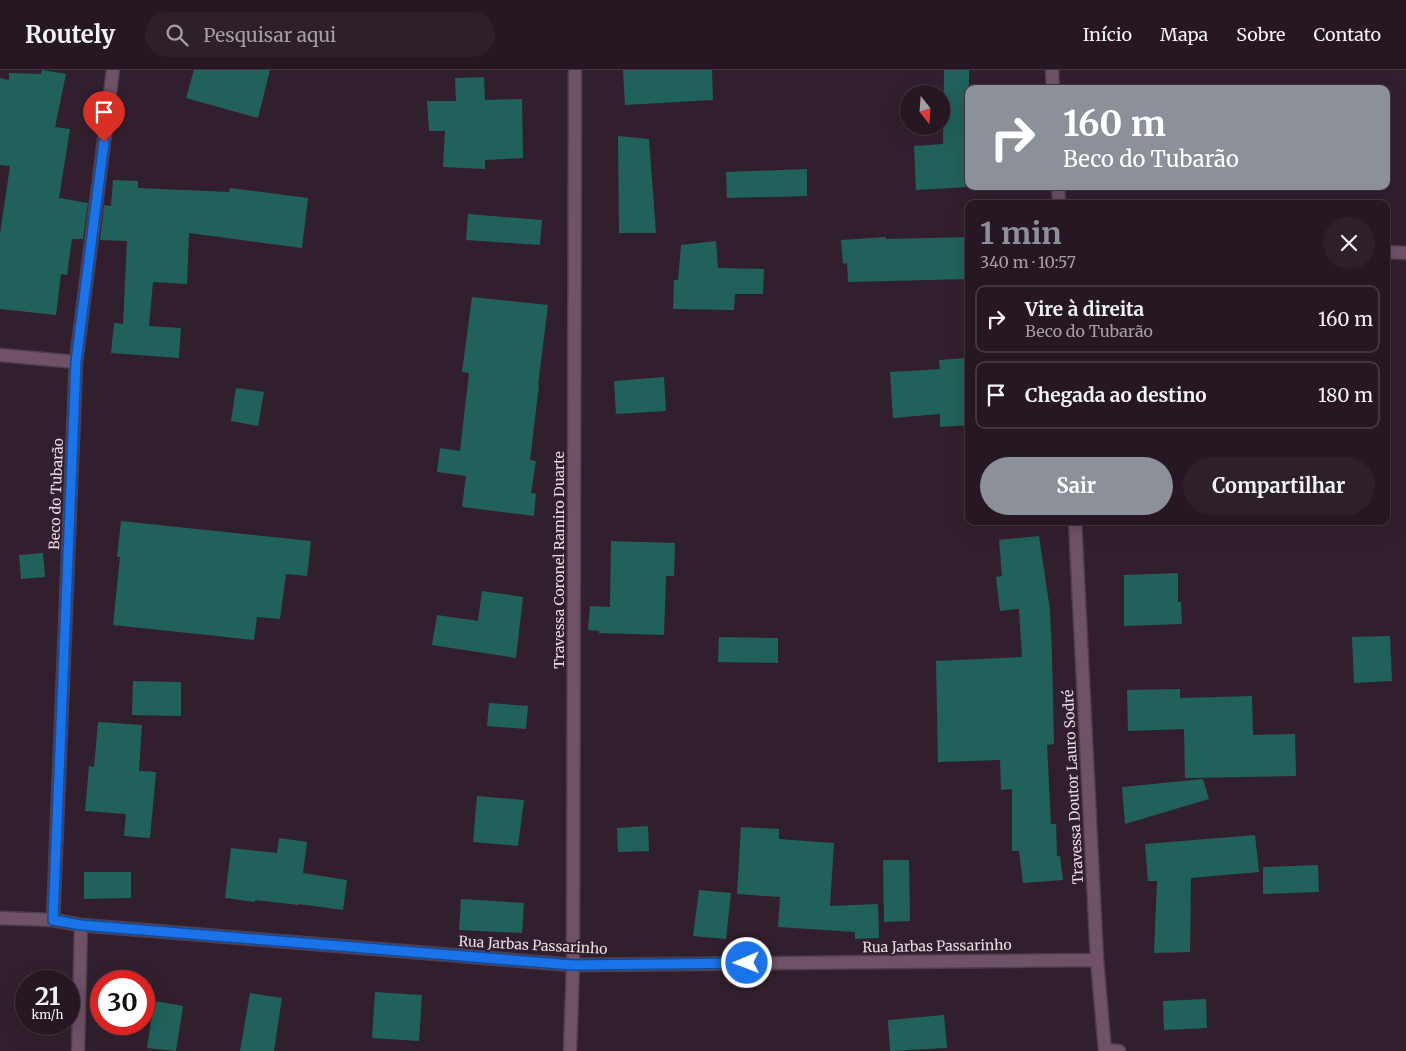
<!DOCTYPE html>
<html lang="pt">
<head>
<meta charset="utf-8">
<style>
	:root { --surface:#261722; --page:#2e202a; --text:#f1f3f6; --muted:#a49fa5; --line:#423640; --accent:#8c9099 }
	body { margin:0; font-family:Merriweather,serif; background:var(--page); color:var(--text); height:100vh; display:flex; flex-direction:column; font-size:19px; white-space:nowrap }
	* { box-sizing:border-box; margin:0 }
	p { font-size:16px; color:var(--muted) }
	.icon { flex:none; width:28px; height:28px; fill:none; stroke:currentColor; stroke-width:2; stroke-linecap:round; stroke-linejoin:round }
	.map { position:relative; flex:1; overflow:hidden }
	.drawer { position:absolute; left:965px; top:130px; width:425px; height:325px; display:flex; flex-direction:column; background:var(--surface); border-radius:10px; box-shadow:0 5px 20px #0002,0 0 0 1px var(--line) }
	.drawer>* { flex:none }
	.top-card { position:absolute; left:965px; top:15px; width:425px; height:105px; border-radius:10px; box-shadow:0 5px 20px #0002,0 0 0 1px var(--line); background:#8c9099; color:#fff; overflow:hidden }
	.needle { width:32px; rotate:163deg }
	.controls { position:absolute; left:900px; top:15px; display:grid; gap:10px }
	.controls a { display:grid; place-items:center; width:50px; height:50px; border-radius:50%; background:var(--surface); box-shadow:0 5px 20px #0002,0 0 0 1px var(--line); font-size:25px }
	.speed { position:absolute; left:15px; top:900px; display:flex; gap:10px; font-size:25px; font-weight:700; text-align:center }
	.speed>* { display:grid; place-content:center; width:65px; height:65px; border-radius:50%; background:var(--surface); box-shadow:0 5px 20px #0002,0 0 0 1px var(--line); line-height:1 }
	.speed small { font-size:12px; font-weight:400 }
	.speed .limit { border:8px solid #d22; background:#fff; color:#111 }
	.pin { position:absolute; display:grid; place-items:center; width:42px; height:42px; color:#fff; margin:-51px -21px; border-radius:50% 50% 50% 0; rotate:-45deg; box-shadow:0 0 5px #0007 }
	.pin .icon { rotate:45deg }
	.me { position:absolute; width:55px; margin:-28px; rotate:269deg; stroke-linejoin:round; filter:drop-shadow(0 0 4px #0008) }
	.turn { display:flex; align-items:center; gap:18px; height:105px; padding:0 15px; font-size:22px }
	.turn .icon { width:65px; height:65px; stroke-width:2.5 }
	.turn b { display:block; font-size:35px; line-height:42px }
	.round { display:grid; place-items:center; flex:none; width:52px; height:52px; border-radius:26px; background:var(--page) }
	.overview { display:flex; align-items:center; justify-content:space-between; height:85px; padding:0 15px }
	h1 { font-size:30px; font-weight:700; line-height:38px; color:var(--accent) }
	.button { display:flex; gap:10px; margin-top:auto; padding:10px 15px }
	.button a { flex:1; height:58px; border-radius:30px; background:var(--accent); color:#fff; font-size:20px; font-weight:700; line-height:58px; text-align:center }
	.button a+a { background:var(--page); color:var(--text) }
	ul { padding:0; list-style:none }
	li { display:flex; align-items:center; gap:15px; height:68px; margin:0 10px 8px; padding:0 5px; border:2px solid var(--line); border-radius:10px }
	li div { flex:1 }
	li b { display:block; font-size:19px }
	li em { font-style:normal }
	header { display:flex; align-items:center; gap:30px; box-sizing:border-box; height:70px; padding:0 25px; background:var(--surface); border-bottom:1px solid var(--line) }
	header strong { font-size:24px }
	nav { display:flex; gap:28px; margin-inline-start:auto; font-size:18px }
	.search { width:350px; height:45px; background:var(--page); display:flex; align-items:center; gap:12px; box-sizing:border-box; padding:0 18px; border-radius:28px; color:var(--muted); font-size:19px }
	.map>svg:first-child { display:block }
	.building { fill:#20625b }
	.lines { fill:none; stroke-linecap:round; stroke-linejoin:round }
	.street-casing { stroke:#4f3d4a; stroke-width:15 }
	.street { stroke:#6f5268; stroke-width:12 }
	.route-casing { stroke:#114b97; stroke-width:12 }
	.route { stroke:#1a73e8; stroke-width:9 }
	.labels { text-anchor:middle; stroke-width:4; stroke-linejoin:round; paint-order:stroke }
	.street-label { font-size:14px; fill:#e9dce5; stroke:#321f2d }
</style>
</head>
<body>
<header>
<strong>Routely</strong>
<div class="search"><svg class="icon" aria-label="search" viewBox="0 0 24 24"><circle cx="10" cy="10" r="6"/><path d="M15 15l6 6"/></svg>Pesquisar aqui</div>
<nav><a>Início</a><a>Mapa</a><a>Sobre</a><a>Contato</a></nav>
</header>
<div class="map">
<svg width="1406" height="981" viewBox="0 0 1406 981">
	<rect width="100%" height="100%" fill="#321f2d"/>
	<!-- building -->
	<path class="building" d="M42,0L66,4L55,57L70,59L59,128L88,133L83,169H72L67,205L61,204L56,245L0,239V164L10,96L0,95V8L9,10V3L41,4Z
		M194,0H270L258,48L186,28Z
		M623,0H712L713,30L625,35Z
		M944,0H969V117L916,120L914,76L943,74Z
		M484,7L485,30L522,29L523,88L485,90V99L443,97L445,61H429L427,31H456L455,8Z
		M618,66L649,69L656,163H619Z
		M807,99V126L727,128L726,102Z
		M113,110L138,111V118L229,122L230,118L308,128L302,178L189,163L187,214L153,212L149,256L181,258L179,288L111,283L114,253L123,254L127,171L100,170L104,135L111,136Z
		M468,144L542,150L540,175L466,170Z
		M886,167V169L969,167V209L848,212L847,193L843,194L841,170Z
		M716,171L718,198L764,199L763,224H735L734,240L673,239L674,210H678L681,175Z
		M472,227L548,235L538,315H539L530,390L536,391L531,423L536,424L534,446L462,437L466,406L437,402L440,378L460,381L469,303L462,302Z
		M966,288L969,355L940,357V344L893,348L890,302L940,299L939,290Z
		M664,307L666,341L616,344L614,311Z
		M236,318L264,322L258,356L231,351Z
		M121,451L311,471L307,506L286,504L280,549L257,547L254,570L113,555L120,487H117Z
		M1039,466L1050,540L1052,586L1054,674L1047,675L1051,754H1056L1057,786H1060L1063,810L1023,813L1019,781H1012V719L1001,720L1000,690L938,692L936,591L1022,587L1019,539L1000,541L996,507L1002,506L999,470Z
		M611,471L675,473L674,506H666L664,565L599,563V561L588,560L590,536L610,537Z
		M43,483L45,507L21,509L19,485Z
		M1178,503V532H1181L1182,554L1124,556V505Z
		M482,521L523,527L516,588L432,575L437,545L478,551Z
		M1390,566L1392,611L1354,613L1352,567Z
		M719,567L778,568V593L718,592Z
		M133,611L181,612V646L132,645Z
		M1180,619V628L1252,626L1253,665L1295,664L1296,706L1185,708L1184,659L1128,661L1127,620Z
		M489,633L528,636L526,659L487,656Z
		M98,652L142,655L139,701L156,702L150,768L124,766L126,744L85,741L89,696L94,697Z
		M1203,709L1209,729L1125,754L1122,717Z
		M477,726L524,730L518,776L473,772Z
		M648,756L649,781L618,782L617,758Z
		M741,757L779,759V769L834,773L830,836L878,834L879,868L855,869V862L778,857L780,827L737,824Z
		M1255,765L1259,802L1191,808L1190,882L1154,883L1157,811H1148L1145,774Z
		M279,768L307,772L303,803L347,810L343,840L299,834V835L255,830V832L225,828L231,778L277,783Z
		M883,790H909L910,851L884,852Z
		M1318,795L1319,822L1263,824V797Z
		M84,802H131V828L84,829Z
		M699,820L731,823L726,869L693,866Z
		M461,829L524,833L522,863L459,860Z
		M375,922L422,925L419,971L372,968Z
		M250,923L282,928L274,981H240Z
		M1206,929L1207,958L1164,960L1163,931Z
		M154,931L183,936L176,981L147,978Z
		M944,945L947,978L890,981L888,950Z"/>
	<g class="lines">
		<!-- street casing -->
		<g class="street-casing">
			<path id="street" d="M1052,0L1053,19
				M1058,116L1059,134
				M1386,182L1406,183
				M0,285L76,292
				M1075,451L1097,890L1105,981
				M0,848L53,850L81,855L573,895L1097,890
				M53,850L76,292L113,0
				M1105,980L1119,981
				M78,981L81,855
				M570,981L573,895L575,0"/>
		</g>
		<!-- street -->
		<use href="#street" class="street"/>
	</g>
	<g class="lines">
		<!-- route casing -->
		<g class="route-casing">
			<path id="route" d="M104,72L76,292L53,850L81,855L573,895L747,893"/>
		</g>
		<!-- route -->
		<use href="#route" class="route"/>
	</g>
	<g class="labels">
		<!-- street labels -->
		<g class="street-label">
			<text transform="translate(56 424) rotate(-88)" y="5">Beco do Tubarão</text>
			<text transform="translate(559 490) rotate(-90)" y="5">Travessa Coronel Ramiro Duarte</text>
			<text transform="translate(1073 717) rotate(-93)" y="5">Travessa Doutor Lauro Sodré</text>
			<text transform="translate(533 875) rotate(3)" y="5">Rua Jarbas Passarinho</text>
			<text transform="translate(937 876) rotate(-1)" y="5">Rua Jarbas Passarinho</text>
		</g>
	</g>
</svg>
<div class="controls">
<a><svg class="needle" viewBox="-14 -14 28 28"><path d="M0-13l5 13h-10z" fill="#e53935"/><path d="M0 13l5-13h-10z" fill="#a49fa5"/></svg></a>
</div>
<div class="speed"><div>21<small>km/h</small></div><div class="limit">30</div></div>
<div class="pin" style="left:104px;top:72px;background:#d93025"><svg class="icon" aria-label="arrive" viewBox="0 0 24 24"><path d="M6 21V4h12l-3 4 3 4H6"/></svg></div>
<svg class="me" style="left:747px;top:893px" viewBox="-20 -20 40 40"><circle r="17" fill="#1a73e8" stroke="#fff" stroke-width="3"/><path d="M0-11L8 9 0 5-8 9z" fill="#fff"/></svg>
<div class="top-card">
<div class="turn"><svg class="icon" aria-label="right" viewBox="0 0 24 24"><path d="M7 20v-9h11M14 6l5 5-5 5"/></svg><div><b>160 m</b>Beco do Tubarão</div></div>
</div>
<section class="drawer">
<div class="overview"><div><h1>1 min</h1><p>340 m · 10:57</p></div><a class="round"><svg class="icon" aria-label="close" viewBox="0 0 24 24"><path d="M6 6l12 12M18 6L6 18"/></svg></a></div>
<ul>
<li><svg class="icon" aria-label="right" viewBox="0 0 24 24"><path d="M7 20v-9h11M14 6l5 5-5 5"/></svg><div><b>Vire à direita</b><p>Beco do Tubarão</p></div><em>160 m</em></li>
<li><svg class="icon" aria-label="arrive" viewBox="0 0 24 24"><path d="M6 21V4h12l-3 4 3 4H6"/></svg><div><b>Chegada ao destino</b></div><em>180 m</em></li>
</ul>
<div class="button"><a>Sair</a><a>Compartilhar</a></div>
</section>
</div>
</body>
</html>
